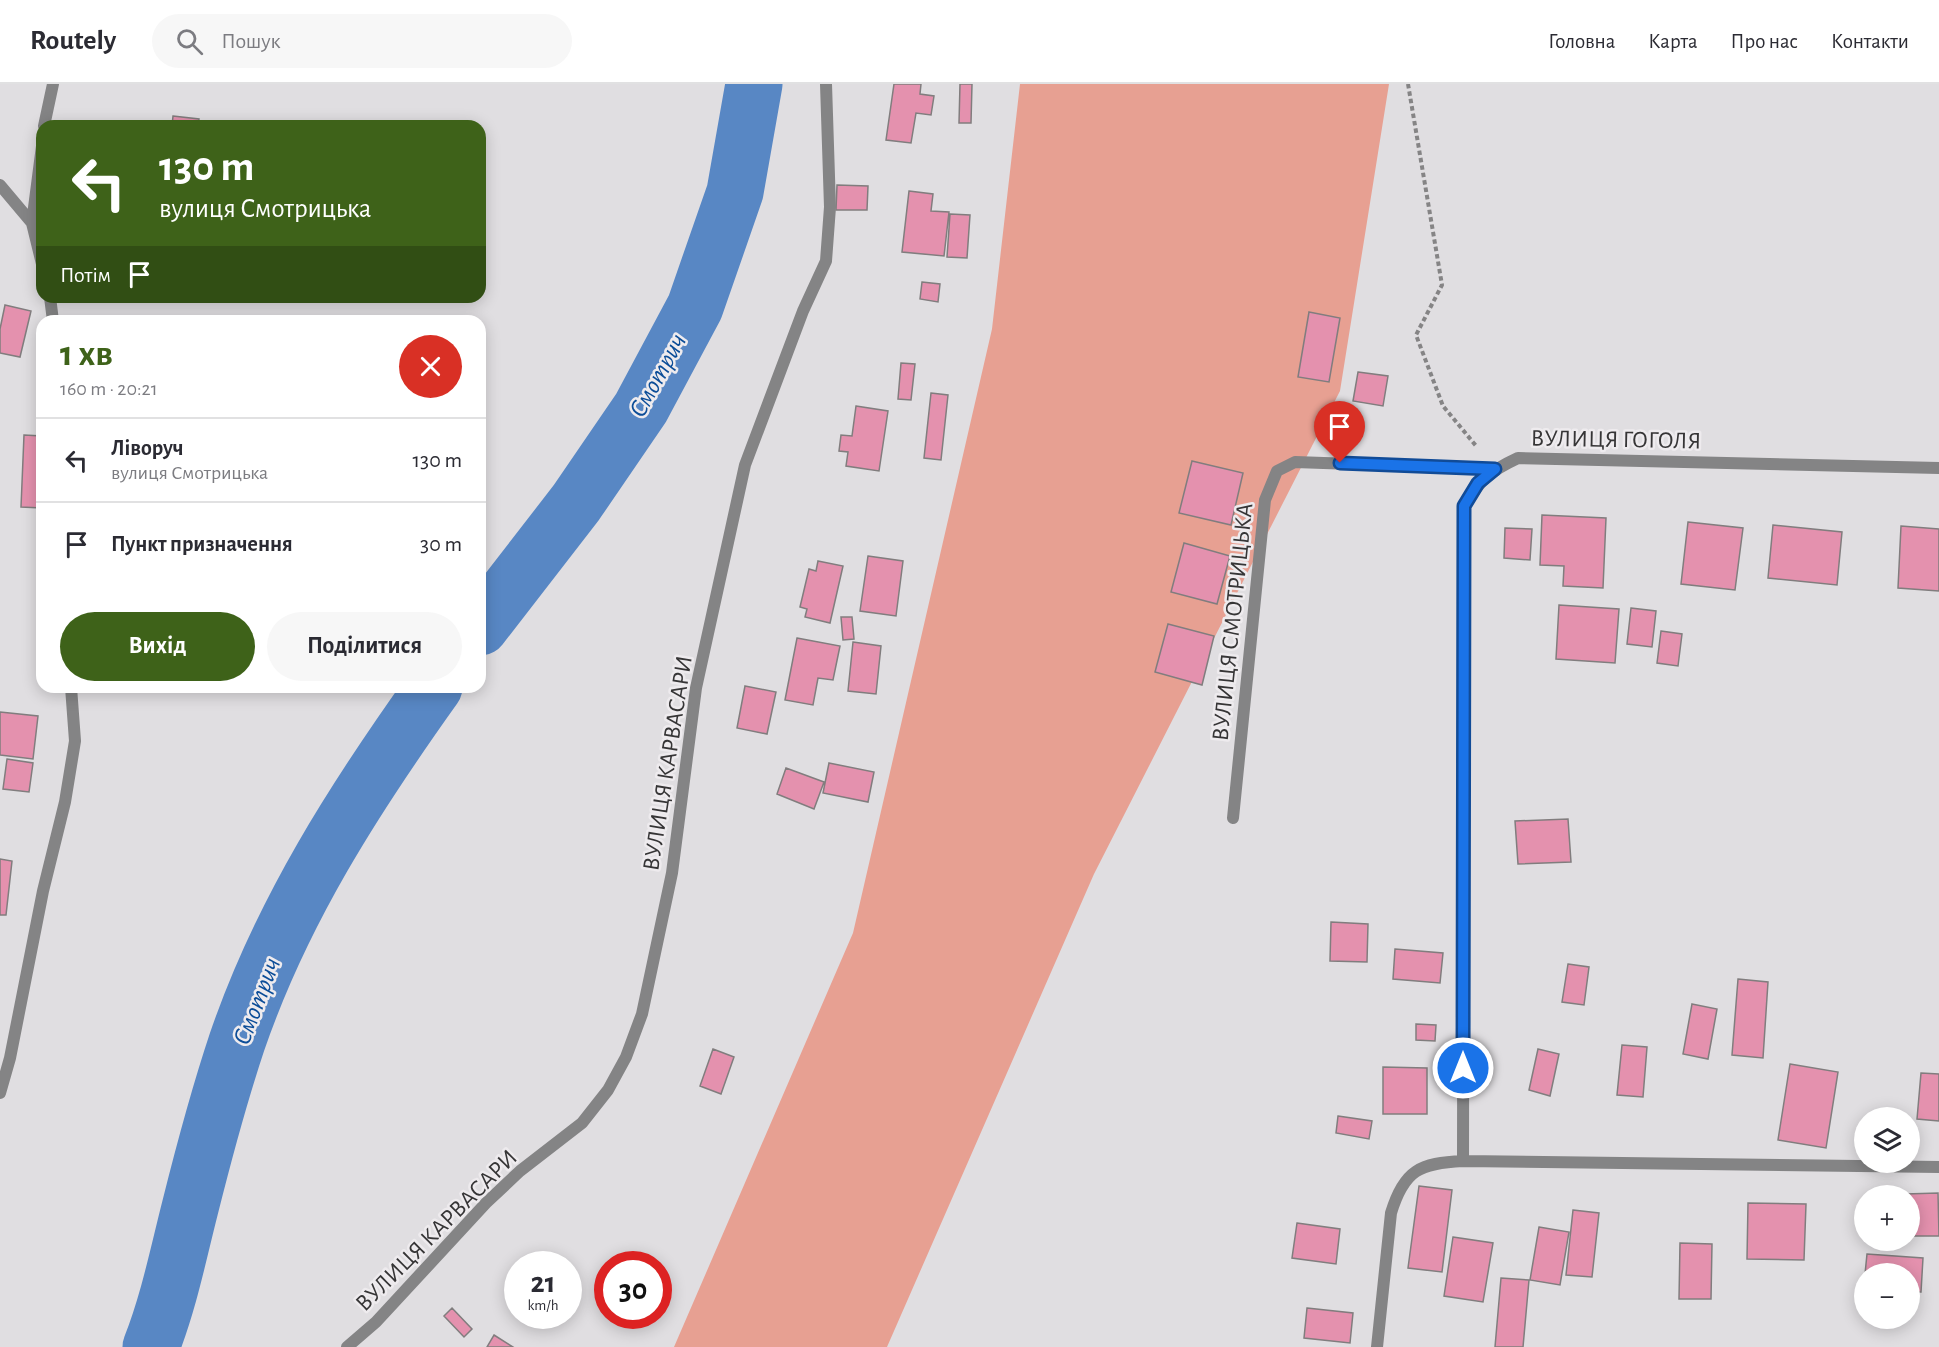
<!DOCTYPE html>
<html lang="uk">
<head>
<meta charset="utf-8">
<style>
	:root { --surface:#fff; --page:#f7f7f7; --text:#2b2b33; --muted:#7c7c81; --line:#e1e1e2; --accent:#3e6219 }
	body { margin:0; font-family:"Alegreya Sans",sans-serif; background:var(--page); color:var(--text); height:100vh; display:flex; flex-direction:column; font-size:22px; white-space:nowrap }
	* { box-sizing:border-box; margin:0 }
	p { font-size:20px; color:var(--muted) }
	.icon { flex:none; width:33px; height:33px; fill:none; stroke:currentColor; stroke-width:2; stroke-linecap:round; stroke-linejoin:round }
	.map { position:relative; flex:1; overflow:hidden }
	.side { position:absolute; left:36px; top:231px; width:450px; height:378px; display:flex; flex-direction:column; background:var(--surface); border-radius:18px; box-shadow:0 3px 15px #0003 }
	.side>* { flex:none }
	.hud { position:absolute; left:36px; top:36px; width:450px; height:183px; border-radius:18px; box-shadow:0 3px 15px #0003; background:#3e6219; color:#fff; overflow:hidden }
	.tools { position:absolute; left:1854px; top:1023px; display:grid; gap:12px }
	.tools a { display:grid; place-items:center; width:66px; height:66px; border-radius:50%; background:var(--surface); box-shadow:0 3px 15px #0003; font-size:30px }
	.speed { position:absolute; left:504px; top:1167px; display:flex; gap:12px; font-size:30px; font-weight:700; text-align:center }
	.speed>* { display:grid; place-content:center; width:78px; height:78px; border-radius:50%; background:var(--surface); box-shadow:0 3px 15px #0003; line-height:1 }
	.speed small { font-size:15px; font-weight:400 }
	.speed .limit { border:9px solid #d22; background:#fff; color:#111 }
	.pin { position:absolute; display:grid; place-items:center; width:51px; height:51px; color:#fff; margin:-62px -26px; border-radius:50% 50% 50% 0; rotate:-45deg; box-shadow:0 0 6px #0007 }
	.pin .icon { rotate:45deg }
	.me { position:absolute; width:66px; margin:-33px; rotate:0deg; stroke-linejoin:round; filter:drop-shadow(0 0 4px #0008) }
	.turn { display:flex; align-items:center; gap:21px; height:126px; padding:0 24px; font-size:27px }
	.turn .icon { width:78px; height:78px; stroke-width:2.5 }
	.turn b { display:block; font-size:42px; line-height:51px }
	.then { display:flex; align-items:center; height:57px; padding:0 24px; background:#0003; gap:12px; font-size:22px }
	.round { display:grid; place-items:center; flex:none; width:63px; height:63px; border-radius:32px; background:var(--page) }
	.summary { display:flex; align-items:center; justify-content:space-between; height:102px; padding:0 24px }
	h1 { font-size:36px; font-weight:600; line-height:45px; color:var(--accent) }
	.button { display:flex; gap:12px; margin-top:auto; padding:12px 24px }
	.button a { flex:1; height:69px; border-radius:36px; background:var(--accent); color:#fff; font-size:24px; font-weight:600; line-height:69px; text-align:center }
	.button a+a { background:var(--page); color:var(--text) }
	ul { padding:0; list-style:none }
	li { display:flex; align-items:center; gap:18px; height:84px; padding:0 24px; border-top:2px solid var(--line) }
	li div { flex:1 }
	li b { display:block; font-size:22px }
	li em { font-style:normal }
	header { display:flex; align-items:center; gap:36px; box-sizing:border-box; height:84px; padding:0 30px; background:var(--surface); border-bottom:2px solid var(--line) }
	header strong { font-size:28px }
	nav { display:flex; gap:33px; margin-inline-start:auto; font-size:21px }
	.search { width:420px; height:54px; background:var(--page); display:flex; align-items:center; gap:15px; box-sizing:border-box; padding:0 21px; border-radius:33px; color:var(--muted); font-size:22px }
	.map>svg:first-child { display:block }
	.green { fill:#e7a092 }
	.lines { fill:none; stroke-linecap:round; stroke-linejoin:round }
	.river { stroke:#5887c4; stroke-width:57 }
	.building { fill:#e491ae; stroke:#817d7e; stroke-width:1.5 }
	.path { stroke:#858485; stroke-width:4; stroke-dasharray:4.5 3; stroke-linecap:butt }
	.minor { stroke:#848485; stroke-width:12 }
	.route-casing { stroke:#114b97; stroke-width:15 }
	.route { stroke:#1a73e8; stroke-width:10 }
	.labels { text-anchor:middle; stroke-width:5; stroke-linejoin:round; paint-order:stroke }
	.street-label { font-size:24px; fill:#363536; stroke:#eeebee }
	.water-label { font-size:26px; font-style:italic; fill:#0c4d98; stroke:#eeebee }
</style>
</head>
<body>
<header>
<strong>Routely</strong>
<div class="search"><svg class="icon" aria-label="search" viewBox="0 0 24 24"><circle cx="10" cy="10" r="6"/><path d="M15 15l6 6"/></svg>Пошук</div>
<nav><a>Головна</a><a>Карта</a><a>Про нас</a><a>Контакти</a></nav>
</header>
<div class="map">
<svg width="1939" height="1263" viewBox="0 0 1939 1263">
	<rect width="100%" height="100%" fill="#e0dee1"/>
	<!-- green -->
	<path class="green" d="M1020,0H1389L1340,307L1094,790L887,1263H674L853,849L992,245Z"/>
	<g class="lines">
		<!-- river -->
		<path class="river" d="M480,543L576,419L641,324L695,223L735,108L754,0
			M151,1263C169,1217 178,1171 190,1124C204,1068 219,1012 237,958C282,827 354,715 434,603"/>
	</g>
	<!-- building -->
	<path class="building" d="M894,0H921L920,10L934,12L931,31L916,29L911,59L886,56Z
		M960,0H972L971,39H959Z
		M173,32L199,35L198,42H172Z
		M837,101L868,102L867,126H836Z
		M909,107L933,110L931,127L949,128L944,172L902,168Z
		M950,130L970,131L967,174L947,173Z
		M922,198L940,200L938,218L920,215Z
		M5,221L31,227L20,273L0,269V245Z
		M1309,228L1340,234L1329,298L1298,293Z
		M901,279L915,280L911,316L898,315Z
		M1358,288L1388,292L1383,322L1353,317Z
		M931,309L948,311L941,376L924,374Z
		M856,322L888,327L879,387L846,382L848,368L839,367L841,351L852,352Z
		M24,351L42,352V424L21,423Z
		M1192,377L1243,389L1231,441L1179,429Z
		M1542,431L1606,434L1603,504L1563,502L1564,482L1540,481Z
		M1688,438L1743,444L1735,506L1681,500Z
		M1773,441L1842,448L1837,501L1768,494Z
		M1901,442L1939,445V507L1898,504Z
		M1505,444L1532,445L1530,476L1504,474Z
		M1184,459L1230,472L1217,520L1171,508Z
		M868,472L903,477L896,532L860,527Z
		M818,477L843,482L830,539L805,533L807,525L800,523L809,485L816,487Z
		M1559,521L1619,525L1615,579L1556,575Z
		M1631,524L1656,527L1652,563L1627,560Z
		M841,533H852L854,555L843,556Z
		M1168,540L1214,552L1202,601L1155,588Z
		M1661,547L1682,550L1678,582L1657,579Z
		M797,554L840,562L833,596L818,594L813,621L785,616Z
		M853,558L881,562L876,610L848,607Z
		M745,602L776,608L767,650L737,644Z
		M0,628L38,632L33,675L0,671Z
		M7,675L33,679L29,708L3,705Z
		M829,679L874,688L868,718L823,709Z
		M786,684L824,698L814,725L777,710Z
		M1568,735L1571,778L1518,780L1515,737Z
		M0,775L12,777L6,831H0Z
		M1331,838L1368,840L1367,878L1330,877Z
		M1395,865L1443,869L1440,899L1393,895Z
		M1568,880L1589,883L1584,921L1562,918Z
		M1738,895L1768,898L1763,974L1732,971Z
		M1692,920L1717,925L1708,975L1683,970Z
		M1416,940L1436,941L1435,957L1416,956Z
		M1622,961L1647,963L1643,1013L1617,1011Z
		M713,965L734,973L721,1010L700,1002Z
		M1538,965L1559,970L1550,1012L1529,1006Z
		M1790,980L1838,988L1826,1064L1778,1056Z
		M1383,983L1427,984V1030H1383Z
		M1921,989L1939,990V1037L1917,1035Z
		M1338,1032L1372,1037L1369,1055L1336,1049Z
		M1419,1102L1452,1106L1442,1188L1408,1184Z
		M1938,1109L1939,1152H1910V1112L1905,1110Z
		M1748,1119L1806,1120L1804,1176L1747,1175Z
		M1573,1126L1599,1129L1592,1193L1566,1191Z
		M1297,1139L1340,1145L1336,1180L1292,1174Z
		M1539,1143L1569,1148L1560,1201L1530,1196Z
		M1453,1153L1493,1159L1483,1218L1444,1212Z
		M1680,1159L1712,1160L1711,1215H1679Z
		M1867,1170L1923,1174L1921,1208H1910V1190H1865Z
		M1501,1194L1529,1196L1523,1263H1495Z
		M452,1224L472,1245L464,1253L444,1232Z
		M1307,1224L1353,1229L1350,1259L1304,1254Z
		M494,1251L513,1263H487Z"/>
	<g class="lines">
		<!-- path -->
		<path class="path" d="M1408,0L1442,201L1416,251L1443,322L1477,363"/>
		<!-- minor -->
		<path class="minor" d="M44,42L53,0
			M42,62L32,139L42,180
			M0,101L32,139
			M50,213L53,237
			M1233,734L1265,416L1277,387L1295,378L1495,385
			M0,1009L10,974L43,807L65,718L75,657L71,603
			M1463,1077L1464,422C1480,396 1490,387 1518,374L1939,384
			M347,1263L376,1238L486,1119L520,1087L582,1039L608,1006L626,973L642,930L672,789L696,604L745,381L803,227L826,177L830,123L826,0
			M1377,1263L1391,1129C1404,1086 1420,1079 1463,1077L1939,1083"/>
	</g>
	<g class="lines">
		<!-- route casing -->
		<g class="route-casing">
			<path id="route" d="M1340,379L1495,385L1478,399L1464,422L1463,984"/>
		</g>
		<!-- route -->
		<use href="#route" class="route"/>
	</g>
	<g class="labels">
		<!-- street labels -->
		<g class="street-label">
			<text transform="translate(1616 355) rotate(1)" y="8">ВУЛИЦЯ ГОГОЛЯ</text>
			<text transform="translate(1232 538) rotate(-84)" y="8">ВУЛИЦЯ СМОТРИЦЬКА</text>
			<text transform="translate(667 679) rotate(-81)" y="8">ВУЛИЦЯ КАРВАСАРИ</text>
			<text transform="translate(436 1146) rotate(-45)" y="8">ВУЛИЦЯ КАРВАСАРИ</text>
		</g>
		<!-- water labels -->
		<g class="water-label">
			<text transform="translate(657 291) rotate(-61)" y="9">Смотрич</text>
			<text transform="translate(256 917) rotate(-69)" y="9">Смотрич</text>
		</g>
	</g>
</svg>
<div class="tools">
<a><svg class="icon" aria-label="layers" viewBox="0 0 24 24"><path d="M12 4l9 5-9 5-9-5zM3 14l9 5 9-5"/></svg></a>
<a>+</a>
<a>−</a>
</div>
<div class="speed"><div>21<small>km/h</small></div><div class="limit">30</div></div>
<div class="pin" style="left:1340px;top:379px;background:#d93025"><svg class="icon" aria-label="arrive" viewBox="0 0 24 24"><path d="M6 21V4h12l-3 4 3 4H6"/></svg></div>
<svg class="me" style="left:1463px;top:984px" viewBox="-20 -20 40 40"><circle r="17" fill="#1a73e8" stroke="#fff" stroke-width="3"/><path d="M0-11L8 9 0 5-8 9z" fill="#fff"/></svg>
<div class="hud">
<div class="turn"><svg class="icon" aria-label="left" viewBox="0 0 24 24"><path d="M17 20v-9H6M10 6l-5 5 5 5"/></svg><div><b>130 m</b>вулиця Смотрицька</div></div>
<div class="then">Потім<svg class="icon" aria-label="arrive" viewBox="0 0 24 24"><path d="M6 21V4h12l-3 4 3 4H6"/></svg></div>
</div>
<section class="side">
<div class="summary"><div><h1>1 хв</h1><p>160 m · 20:21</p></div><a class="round" style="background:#d93025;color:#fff"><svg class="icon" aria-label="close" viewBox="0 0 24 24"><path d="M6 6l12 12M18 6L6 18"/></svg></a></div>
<ul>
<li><svg class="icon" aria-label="left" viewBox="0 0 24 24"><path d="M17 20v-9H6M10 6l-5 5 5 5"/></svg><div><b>Ліворуч</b><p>вулиця Смотрицька</p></div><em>130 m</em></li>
<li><svg class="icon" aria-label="arrive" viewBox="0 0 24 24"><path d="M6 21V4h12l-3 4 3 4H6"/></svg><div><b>Пункт призначення</b></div><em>30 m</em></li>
</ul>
<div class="button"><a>Вихід</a><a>Поділитися</a></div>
</section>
</div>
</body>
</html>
